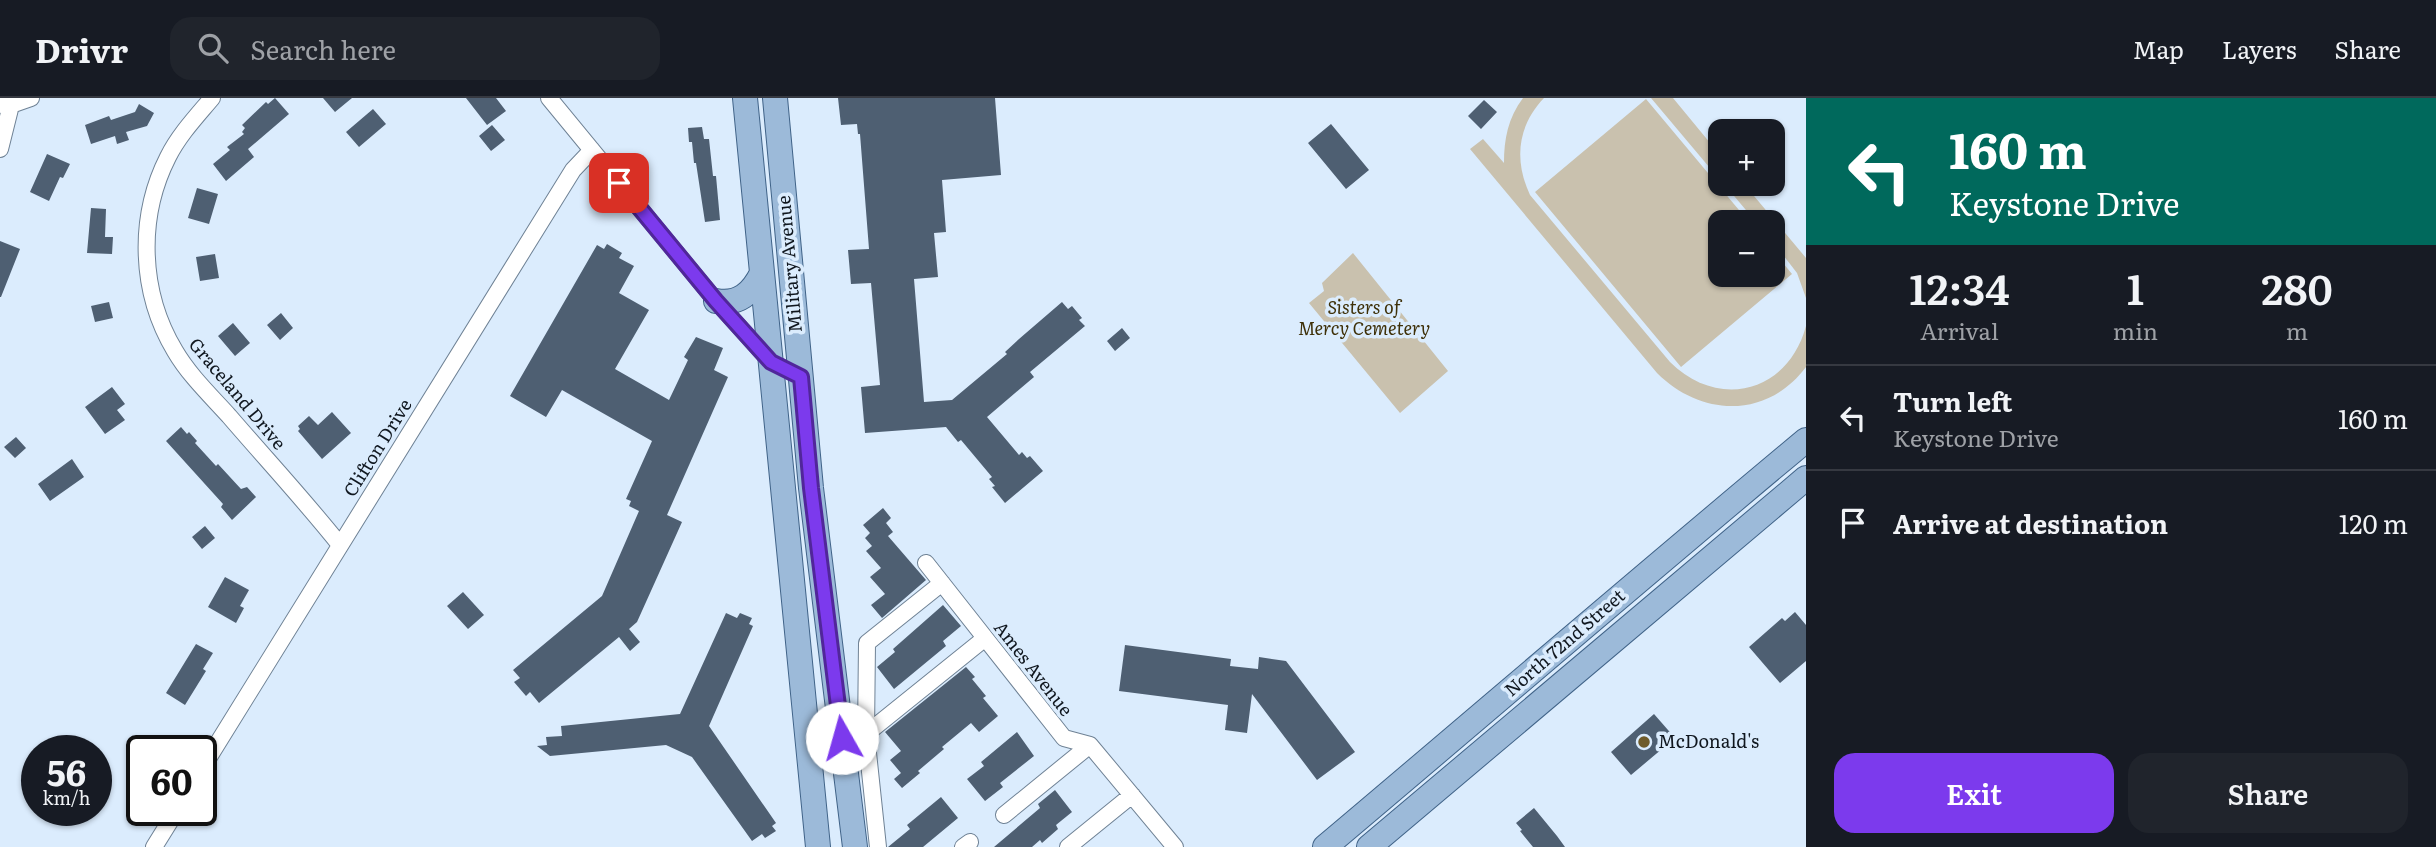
<!DOCTYPE html>
<html lang="en">
<head>
<meta charset="utf-8">
<style>
	:root { --surface:#171b24; --page:#20242c; --text:#f1f3f6; --muted:#9ea1a6; --line:#363941; --accent:#7c3aed }
	body { margin:0; font-family:Literata,serif; background:var(--page); color:var(--text); height:100vh; display:flex; flex-direction:column; font-size:26px; white-space:nowrap }
	* { box-sizing:border-box; margin:0 }
	p { font-size:23px; color:var(--muted) }
	.icon { flex:none; width:38px; height:38px; fill:none; stroke:currentColor; stroke-width:2; stroke-linecap:round; stroke-linejoin:round }
	.map { position:relative; flex:1; overflow:hidden }
	.side { display:flex; flex-direction:column; background:var(--surface); width:630px }
	.side>* { flex:none }
	.top-card { background:#00695c; color:#fff; overflow:hidden }
	.buttons { position:absolute; left:1708px; top:21px; display:grid; gap:14px }
	.buttons a { display:grid; place-items:center; width:77px; height:77px; border-radius:14px; background:var(--surface); box-shadow:0 2px 5px #0004; font-size:35px }
	.speed { position:absolute; left:21px; top:637px; display:flex; gap:14px; font-size:35px; font-weight:700; text-align:center }
	.speed>* { display:grid; place-content:center; width:91px; height:91px; border-radius:50%; background:var(--surface); box-shadow:0 2px 5px #0004; line-height:1 }
	.speed small { font-size:18px; font-weight:400 }
	.speed .limit { border:4px solid #111; border-radius:10px; background:#fff; color:#111 }
	.pin { position:absolute; display:grid; place-items:center; width:60px; height:60px; color:#fff; margin:-30px; border-radius:14px; box-shadow:0 4px 10px #0006 }
	.me { position:absolute; width:77px; margin:-38px; rotate:353deg; stroke-linejoin:round; filter:drop-shadow(0 0 5px #0008) }
	.turn { display:flex; align-items:center; gap:24px; height:147px; padding:0 28px; font-size:32px }
	.turn .icon { width:91px; height:91px; stroke-width:2.5 }
	.turn b { display:block; font-size:49px; line-height:60px }
	.eta { display:flex; justify-content:space-evenly; align-items:center; height:119px; text-align:center }
	.eta b { font-size:42px; font-weight:600; line-height:49px }
	.button { display:flex; gap:14px; margin-top:auto; padding:14px 28px }
	.button a { flex:1; height:80px; border-radius:21px; background:var(--accent); color:#fff; font-size:28px; font-weight:600; line-height:80px; text-align:center }
	.button a+a { background:var(--page); color:var(--text) }
	ul { padding:0; list-style:none }
	li { display:flex; align-items:center; gap:21px; height:105px; padding:0 28px; border-top:2px solid var(--line) }
	li div { flex:1 }
	li b { display:block; font-size:26px }
	li em { font-style:normal }
	header { display:flex; align-items:center; gap:42px; box-sizing:border-box; height:98px; padding:0 35px; background:var(--surface); border-bottom:2px solid var(--line) }
	header strong { font-size:33px }
	nav { display:flex; gap:38px; margin-inline-start:auto; font-size:24px }
	.search { width:490px; height:63px; background:var(--page); display:flex; align-items:center; gap:18px; box-sizing:border-box; padding:0 24px; border-radius:21px; color:var(--muted); font-size:26px }
	main { display:flex; flex:1; min-height:0 }
	.map>svg:first-child { display:block }
	.green { fill:#c9c1ae }
	.building { fill:#4e5f72 }
	.lines { fill:none; stroke-linecap:round; stroke-linejoin:round }
	.minor-casing { stroke:#6f8295; stroke-width:18 }
	.primary-casing { stroke:#406388; stroke-width:26 }
	.minor { stroke:#fff; stroke-width:16 }
	.primary { stroke:#9cbad9; stroke-width:24 }
	.route-casing { stroke:#51269a; stroke-width:18 }
	.route { stroke:#7c3aed; stroke-width:12 }
	.poi-dot { fill:#6f5b2a; stroke:#dbecfd; stroke-width:2.5 }
	.labels { text-anchor:middle; stroke-width:7; stroke-linejoin:round; paint-order:stroke }
	.street-label { font-size:18px; fill:#10171f; stroke:#dbecfd }
	.park-label { font-size:18px; font-style:italic; fill:#3e3008; stroke:#dbecfd }
	.poi-label { font-size:18px; fill:#10171f; stroke:#dbecfd; text-anchor:start }
</style>
</head>
<body>
<header>
<strong>Drivr</strong>
<div class="search"><svg class="icon" aria-label="search" viewBox="0 0 24 24"><circle cx="10" cy="10" r="6"/><path d="M15 15l6 6"/></svg>Search here</div>
<nav><a>Map</a><a>Layers</a><a>Share</a></nav>
</header>
<main>
<div class="map">
<svg width="1806" height="749" viewBox="0 0 1806 749">
	<rect width="100%" height="100%" fill="#dbecfd"/>
	<!-- green -->
	<path class="green" d="M1523,0H1544C1517,28 1514,63 1530,97L1670,264C1718,312 1788,295 1806,228V269C1767,321 1701,319 1657,275L1470,51L1483,41L1504,65C1504,41 1508,20 1523,0Z
		M1651,0H1673L1720,57V82Z
		M1646,1L1749,124H1720V177H1773V153L1792,176L1681,269L1535,94Z
		M1724,86H1744L1801,154L1806,160V200L1797,175L1773,144V124H1756Z
		M1353,155L1448,273L1400,315L1309,205L1324,193L1322,185Z"/>
	<!-- building -->
	<path class="building" d="M275,0L289,16L248,51L254,59L226,83L213,66L230,52L227,49L244,36L242,34L245,30L242,27L266,4L268,6Z
		M323,0H352L335,14Z
		M466,0H496L506,13L487,27Z
		M838,0H995L1001,77L942,82L946,134L934,135L938,179L914,181L924,304L952,302L1007,256L1005,254L1019,241L1062,204L1068,211L1072,208L1082,220L1079,222L1085,228L1030,274L1034,279L987,319L1019,357L1022,354L1027,360L1030,358L1043,373L1005,405L992,389L995,388L989,381L992,379L961,342L958,344L946,329L865,335L861,289L880,287L871,185L851,186L848,152L869,151L860,36H858L857,26L841,27Z
		M1484,2L1497,14L1481,31L1468,18Z
		M139,6L154,15L147,28L126,34L129,42L117,46L115,38L91,46L85,27L109,18L111,22L135,14Z
		M373,11L386,26L359,49L346,34Z
		M1331,26L1369,72L1346,91L1308,45Z
		M492,27L505,42L491,53L479,38Z
		M702,29L704,41H709L713,78H716L720,122L705,124L696,65H694L692,44H689L688,30Z
		M47,56L70,66L63,80L60,79L49,103L30,94Z
		M197,90L218,96L209,126L188,120Z
		M91,110L106,111L105,139H113L112,156L87,155Z
		M0,143L20,151L1,199H0Z
		M607,146L622,155L619,160L634,168L619,195L649,212L615,271L669,302L688,262L684,259L696,239L723,250L714,272L728,279L667,417L682,424L637,524L629,531L640,544L630,553L619,539L539,605L530,594L526,598L514,584L520,580L513,572L602,498L639,413L629,408L631,403L626,401L652,343L562,292L546,319L510,298L597,147L604,151Z
		M215,156L219,180L200,183L196,159Z
		M109,204L113,220L95,224L91,208Z
		M281,215L293,230L280,242L267,227Z
		M233,225L250,245L235,258L218,238Z
		M1122,230L1130,240L1115,253L1107,243Z
		M112,289L125,306L117,312L125,322L105,336L85,309Z
		M332,314L351,335L322,361L298,333L300,331L298,328L309,318L318,327Z
		M181,329L187,336L189,334L197,343L195,345L216,368L218,366L241,391L247,389L256,399L232,422L221,409L223,406L166,343Z
		M16,339L26,350L15,360L4,349Z
		M72,361L84,379L50,403L38,386Z
		M883,410L891,420L886,425L893,434L888,438L926,482L882,520L871,507L885,496L870,479L881,470L866,453L872,448L865,440L870,435L863,427Z
		M205,428L215,440L202,451L192,439Z
		M225,479L249,492L240,508L244,510L236,525L208,509Z
		M463,494L484,517L468,531L447,508Z
		M943,507L961,528L943,543L946,548L894,591L877,569L895,554L893,551Z
		M1795,514L1806,527V563L1780,585L1749,549L1782,520L1785,523Z
		M726,515L737,520L740,515L752,520L749,526L753,528L709,628L776,725L772,728L776,733L765,740L762,736L752,743L692,659L666,647L550,658L537,648L547,647L546,639L562,638L561,628L680,616Z
		M196,546L213,555L203,571L206,573L185,607L166,595Z
		M1125,547L1231,561L1230,568L1258,571L1259,559L1286,563L1355,654L1317,682L1252,596L1247,635L1225,632L1228,607L1119,593Z
		M966,569L975,579L972,581L986,598L983,600L998,618L979,634L971,625L942,649L944,651L918,673L920,675L902,690L894,681L901,675L890,662L901,653L885,634Z
		M1654,616L1675,640L1631,677L1611,654Z
		M1017,634L1034,658L1000,685L1003,689L985,703L967,681L984,668L981,664Z
		M1055,692L1072,714L1056,727L1058,731L1042,745L1040,742L1032,749H994L1040,710L1038,706Z
		M941,699L958,720L923,749H888L910,731L907,727Z
		M1534,710L1557,738L1565,749H1533L1520,733L1522,732L1516,725Z"/>
	<g class="lines">
		<!-- minor casing -->
		<g class="minor-casing">
			<path id="minor" d="M212,0C196,19 179,37 168,59C137,120 140,195 175,253C189,277 210,297 229,318C266,361 305,403 340,447
				M549,0L716,203L771,264L801,279
				M2,7H11L31,0
				M0,51L11,7
				M926,465L1064,640L1090,647L1175,749
				M866,636L984,541
				M201,672L573,72L592,52
				M1004,717L1090,647
				M154,749L177,712
				M878,749L866,636L867,545L942,485
				M963,749L970,744
				M1068,749L1132,697"/>
		</g>
		<!-- primary casing -->
		<g class="primary-casing">
			<path id="primary" d="M745,0L818,749
				M775,0L811,390L855,749
				M716,203C739,207 752,195 762,175
				M1325,749C1485,614 1644,477 1806,342
				M1369,749L1806,380"/>
		</g>
		<!-- minor -->
		<use href="#minor" class="minor"/>
		<!-- primary -->
		<use href="#primary" class="primary"/>
	</g>
	<g class="lines">
		<!-- route casing -->
		<g class="route-casing">
			<path id="route" d="M619,85L716,203L771,264L801,279L811,390L842,640"/>
		</g>
		<!-- route -->
		<use href="#route" class="route"/>
	</g>
	<!-- markers -->
	<circle class="poi-dot" cx="1644" cy="644" r="7"/>
	<g class="labels">
		<!-- street labels -->
		<g class="street-label">
			<text transform="translate(790 166) rotate(-95)" y="6">Military Avenue</text>
			<text transform="translate(237 296) rotate(50)" y="6">Graceland Drive</text>
			<text transform="translate(378 350) rotate(-58)" y="6">Clifton Drive</text>
			<text transform="translate(1565 545) rotate(-41)" y="6">North 72nd Street</text>
			<text transform="translate(1033 571) rotate(52)" y="6">Ames Avenue</text>
		</g>
		<!-- park labels -->
		<g class="park-label">
			<text x="1364" y="216">Sisters of<tspan x="1364" dy="21">Mercy Cemetery</tspan></text>
		</g>
		<!-- poi labels -->
		<g class="poi-label">
			<text x="1658" y="650">McDonald's</text>
		</g>
	</g>
</svg>
<div class="buttons">
<a>+</a>
<a>−</a>
</div>
<div class="speed"><div>56<small>km/h</small></div><div class="limit">60</div></div>
<div class="pin" style="left:619px;top:85px;background:#d93025"><svg class="icon" aria-label="arrive" viewBox="0 0 24 24"><path d="M6 21V4h12l-3 4 3 4H6"/></svg></div>
<svg class="me" style="left:842px;top:640px" viewBox="-20 -20 40 40"><circle r="19" fill="#fff"/><path d="M0-13L10 11 0 6-10 11z" fill="#7c3aed"/></svg>
</div>
<section class="side">
<div class="top-card">
<div class="turn"><svg class="icon" aria-label="left" viewBox="0 0 24 24"><path d="M17 20v-9H6M10 6l-5 5 5 5"/></svg><div><b>160 m</b>Keystone Drive</div></div>
</div>
<div class="eta">
<div><b>12:34</b><p>Arrival</p></div>
<div><b>1</b><p>min</p></div>
<div><b>280</b><p>m</p></div>
</div>
<ul>
<li><svg class="icon" aria-label="left" viewBox="0 0 24 24"><path d="M17 20v-9H6M10 6l-5 5 5 5"/></svg><div><b>Turn left</b><p>Keystone Drive</p></div><em>160 m</em></li>
<li><svg class="icon" aria-label="arrive" viewBox="0 0 24 24"><path d="M6 21V4h12l-3 4 3 4H6"/></svg><div><b>Arrive at destination</b></div><em>120 m</em></li>
</ul>
<div class="button"><a>Exit</a><a>Share</a></div>
</section>
</main>
</body>
</html>
